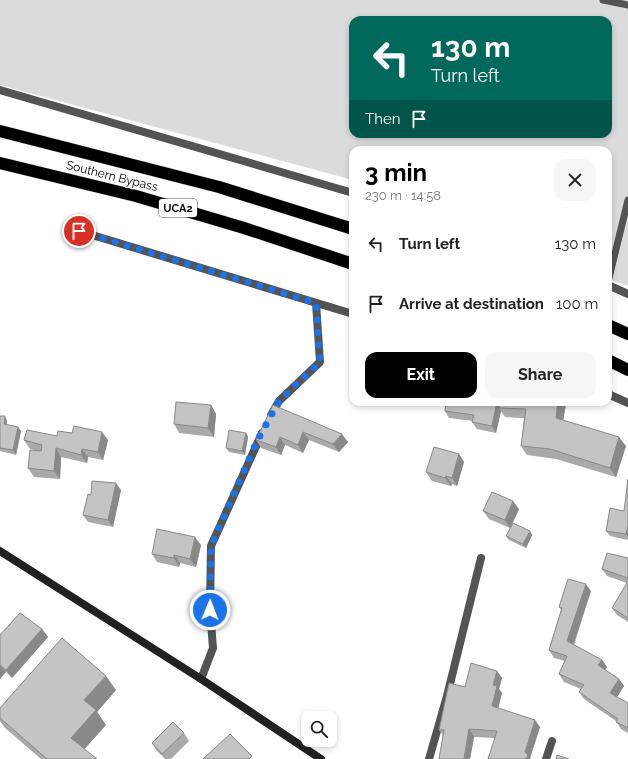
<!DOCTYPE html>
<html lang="en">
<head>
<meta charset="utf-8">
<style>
	:root { --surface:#fff; --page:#f6f6f6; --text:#222; --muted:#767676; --accent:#000 }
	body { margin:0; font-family:Raleway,sans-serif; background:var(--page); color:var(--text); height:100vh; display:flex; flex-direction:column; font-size:15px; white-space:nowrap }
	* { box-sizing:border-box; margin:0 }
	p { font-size:13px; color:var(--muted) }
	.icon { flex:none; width:22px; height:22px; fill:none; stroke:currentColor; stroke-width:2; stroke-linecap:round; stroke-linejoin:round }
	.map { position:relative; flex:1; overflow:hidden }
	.side { position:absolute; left:349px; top:146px; width:263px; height:260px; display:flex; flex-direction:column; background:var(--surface); border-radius:12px; box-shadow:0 2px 6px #0003 }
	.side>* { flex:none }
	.banner { position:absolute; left:349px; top:16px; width:263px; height:122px; border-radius:12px; box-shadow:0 2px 6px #0003; background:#00695c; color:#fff; overflow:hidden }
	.fabs { position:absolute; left:301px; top:711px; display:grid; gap:8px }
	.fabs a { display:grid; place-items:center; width:36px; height:36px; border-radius:8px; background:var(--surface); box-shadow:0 2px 6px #0003; font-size:20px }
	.pin { position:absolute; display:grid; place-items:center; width:34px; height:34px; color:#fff; margin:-17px; border:2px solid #fff; border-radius:50%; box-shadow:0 1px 4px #0007 }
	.me { position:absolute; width:44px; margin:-22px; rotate:1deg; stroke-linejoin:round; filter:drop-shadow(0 0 3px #0008) }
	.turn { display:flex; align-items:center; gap:14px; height:84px; padding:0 16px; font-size:18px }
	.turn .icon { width:52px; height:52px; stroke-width:2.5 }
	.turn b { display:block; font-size:28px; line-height:34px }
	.then { display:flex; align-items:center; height:38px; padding:0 16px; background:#0003; gap:8px; font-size:15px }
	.round { display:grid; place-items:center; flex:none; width:42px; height:42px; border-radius:12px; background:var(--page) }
	.overview { display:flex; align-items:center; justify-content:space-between; height:68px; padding:0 16px }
	h1 { font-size:24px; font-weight:700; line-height:30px; color:var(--accent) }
	.primary-button { display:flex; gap:8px; margin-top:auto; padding:8px 16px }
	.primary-button a { flex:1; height:46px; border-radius:12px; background:var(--accent); color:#fff; font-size:16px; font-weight:700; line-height:46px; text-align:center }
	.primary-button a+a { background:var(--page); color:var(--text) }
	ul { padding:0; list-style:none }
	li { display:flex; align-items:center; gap:12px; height:60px; padding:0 16px }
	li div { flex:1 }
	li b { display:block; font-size:15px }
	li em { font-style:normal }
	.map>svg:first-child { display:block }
	.green { fill:#dbdbdb; fill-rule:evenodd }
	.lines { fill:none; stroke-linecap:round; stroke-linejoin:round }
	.highway-casing { stroke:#dbdbdb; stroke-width:13 }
	.lane { stroke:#545454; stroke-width:7 }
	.street { stroke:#545454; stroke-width:8 }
	.secondary { stroke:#212121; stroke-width:8 }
	.highway { stroke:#000; stroke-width:12 }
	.wall { fill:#a9a9a9 }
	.shaded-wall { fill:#898989 }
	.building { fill:#c4c4c4; stroke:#898989 }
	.route { stroke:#1a73e8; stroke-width:7; stroke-dasharray:0 12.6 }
	.labels { text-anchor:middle; stroke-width:3; stroke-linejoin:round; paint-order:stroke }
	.shield { fill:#fff; stroke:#4c4c4c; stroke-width:1 }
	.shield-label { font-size:11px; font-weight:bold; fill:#000 }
	.street-label { font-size:12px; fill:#000; stroke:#fff }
</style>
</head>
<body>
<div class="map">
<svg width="628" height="759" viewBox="0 0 628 759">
	<rect width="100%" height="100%" fill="#fff"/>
	<!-- green -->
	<path class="green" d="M0,0H628V286L608,279V150H353V180L0,85ZM353,20H608V134H353Z"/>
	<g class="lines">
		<!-- highway casing -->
		<g class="highway-casing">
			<path id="highway" d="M0,131L219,187L353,229
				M0,163L136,196L244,228L353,264
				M608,325L628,334
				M608,360L628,370"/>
		</g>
		<!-- lane -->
		<path class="lane" d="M603,0L628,5
			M608,282L628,200"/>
		<!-- street -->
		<path class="street" d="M0,90L353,193
			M79,231L353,314
			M608,285L628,294
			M608,394L628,403
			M271,415L279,401L320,362L316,303
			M201,679L213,648L210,610L211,546L262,433
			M429,759L447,696L481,558
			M546,759L552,741"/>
		<!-- secondary -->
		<path class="secondary" d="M0,551L201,679L321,759"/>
		<!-- highway -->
		<use href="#highway" class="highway"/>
	</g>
	<!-- wall -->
	<path class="wall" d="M497,402L500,406L566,404L563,420L626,446L616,477L556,459L527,455L521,446L524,418L505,417L501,411L496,433L477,429L472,422L473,421L449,418L445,411Z
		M211,405L216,414L214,437L179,433L174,424Z
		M273,405L348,442L339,452L309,440L303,453L285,445L281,455L261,448L256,440Z
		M0,416L7,421V425L18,427L21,431L16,455L0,451Z
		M246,433L248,437L245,455L229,452L226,448Z
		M57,436L108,440L103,460L88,457L87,463L61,457L60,479L34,477L28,468L38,451L30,449L24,440Z
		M459,454L464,462L457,486L452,484L451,486L432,481L426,472Z
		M628,479V540L610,536L606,531L624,511Z
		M121,490L113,527L88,522L83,515L91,495Z
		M519,509L512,525L530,531L532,535L526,548L509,540L506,536L510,528L489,519L483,511Z
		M201,545L196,567L180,563L179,567L157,562L152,554Z
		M628,558V622L617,615L612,608L627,583L607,576L602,569Z
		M591,591L574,645L602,660L607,667L605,670L619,679L624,686L617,697L628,703V733L621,729L616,721L584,699L579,692L581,689L564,682L559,674L565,661L554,658L549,650L561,610L559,607Z
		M42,629L48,637L12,678L6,672L0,679V635Z
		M497,671L502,678L499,689L502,693L498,708L540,727L530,758L531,759H488L495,738L474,737L470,759H439L443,735L439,730L465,687Z
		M116,690L97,712L106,725L84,749L97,759H41L5,728L0,721V708Z
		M184,733L189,741L171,759H165L157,751L152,743Z"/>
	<!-- shaded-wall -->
	<path class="shaded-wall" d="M497,402L501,408H499L501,411L496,433L492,426Z
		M558,402H565L566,404L562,427L556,418Z
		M211,405L216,414L214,437L208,428Z
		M5,416L7,421L6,428L4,424Z
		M18,427L21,431L16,455L13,450Z
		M102,432L108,440L103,460L98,452Z
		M303,432L309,440L303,453L298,445Z
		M246,433L248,437L245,455L242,451Z
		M342,434L348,442L339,452L333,444Z
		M280,437L285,445L281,455L276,447Z
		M619,437L626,446L616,477L610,468Z
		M56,448L61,457L60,479L54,471Z
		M82,449L88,457L87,463L81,455Z
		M459,454L464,462L457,486L452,478Z
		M446,476L452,484L451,486L445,478Z
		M116,483L121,490L113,527L108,520Z
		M513,501L519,509L510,528L505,520Z
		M628,526V537L626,534Z
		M530,531L532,535L526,548L523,544Z
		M195,537L201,545L196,567L190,559Z
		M174,555L180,563L179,567L174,558Z
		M586,584L591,591L572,648L567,641Z
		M42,629L48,637L12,678L6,670Z
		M602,660L607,667L603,672L598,665Z
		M0,665L6,672L0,679Z
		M497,671L502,678L499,689L502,693L497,713L492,706L493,685Z
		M106,676L116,690L97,712L106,725L81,753L71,738L84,700Z
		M619,679L624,686L615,700L610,693Z
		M535,720L540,727L530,758L531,759H526L525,752Z
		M469,729L474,737L470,759H464Z"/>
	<!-- building -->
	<path class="building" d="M176,402L211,405L208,428L174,424Z
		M446,402H497L492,426L472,422L474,415L445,411Z
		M501,402H558L556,418L619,437L610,468L550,449L521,446L526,409L499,408Z
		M273,405L342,434L333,444L303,432L298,445L280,437L276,447L256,440Z
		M0,416H5L4,424L18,427L13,450L0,448Z
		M74,426L102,432L98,452L82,449L81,455L56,448L54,471L28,468L30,450L41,451L42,445L24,440L27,430L57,436L58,431L72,433Z
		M229,430L246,433L242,451L226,448Z
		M434,447L459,454L452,478L446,476L445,478L426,472Z
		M628,479V526L626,534L606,531L610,508L624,511Z
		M92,481L116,483L108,520L83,515L88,494L91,495Z
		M492,492L513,501L505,520L483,511Z
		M513,523L530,531L523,544L506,536Z
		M157,529L195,537L190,559L174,555V558L152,554Z
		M607,553L628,558V578L602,569Z
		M568,579L586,584L567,641L602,660L598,665L619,679L610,693L628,703V728L616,722L618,719L579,692L584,685L559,674L567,656L549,650L562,608L559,607Z
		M628,581V618L612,608Z
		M20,613L42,629L6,670L0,665V635Z
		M62,638L106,676L84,700L96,710L71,738L97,759H47L0,718V708Z
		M471,663L497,671L493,685L497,686L492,706L535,720L525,752L528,755L526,759H488L497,731L469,729L464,759H439L444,730H439L449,683L465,687Z
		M173,722L184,733L162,754L152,743Z
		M230,734L252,756L249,759H203Z
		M557,755L569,759H556Z"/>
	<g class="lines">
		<!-- route -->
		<path class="route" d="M79,231L316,303L320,362L279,401L256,443L211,546L210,610"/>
	</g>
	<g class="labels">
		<!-- shield labels -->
		<rect class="shield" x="159" y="199" width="38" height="18" rx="3"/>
		<g class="shield-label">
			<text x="178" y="212">UCA2</text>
		</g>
		<!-- street labels -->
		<g class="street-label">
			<text transform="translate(112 176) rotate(14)" y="4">Southern Bypass</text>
		</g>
	</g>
</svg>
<div class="fabs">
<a><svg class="icon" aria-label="search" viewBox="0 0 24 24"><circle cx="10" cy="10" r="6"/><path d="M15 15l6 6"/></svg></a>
</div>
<div class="pin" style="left:79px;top:231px;background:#d93025"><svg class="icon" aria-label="arrive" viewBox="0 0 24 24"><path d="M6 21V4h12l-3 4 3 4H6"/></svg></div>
<svg class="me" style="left:210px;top:610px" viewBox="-20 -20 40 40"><circle r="17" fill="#1a73e8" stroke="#fff" stroke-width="3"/><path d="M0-11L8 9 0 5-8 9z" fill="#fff"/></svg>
<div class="banner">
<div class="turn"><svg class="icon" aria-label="left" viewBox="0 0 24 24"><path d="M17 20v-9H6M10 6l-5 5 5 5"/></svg><div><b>130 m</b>Turn left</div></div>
<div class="then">Then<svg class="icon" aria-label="arrive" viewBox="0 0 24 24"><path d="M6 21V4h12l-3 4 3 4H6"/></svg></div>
</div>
<section class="side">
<div class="overview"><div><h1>3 min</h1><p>230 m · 14:58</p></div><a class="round"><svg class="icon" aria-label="close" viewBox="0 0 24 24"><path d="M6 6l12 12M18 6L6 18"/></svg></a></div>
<ul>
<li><svg class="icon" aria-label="left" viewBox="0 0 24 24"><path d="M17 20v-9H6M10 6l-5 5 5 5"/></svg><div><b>Turn left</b></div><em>130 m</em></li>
<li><svg class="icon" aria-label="arrive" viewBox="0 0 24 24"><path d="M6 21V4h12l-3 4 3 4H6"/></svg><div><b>Arrive at destination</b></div><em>100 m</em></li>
</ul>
<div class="primary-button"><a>Exit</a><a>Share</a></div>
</section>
</div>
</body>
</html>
